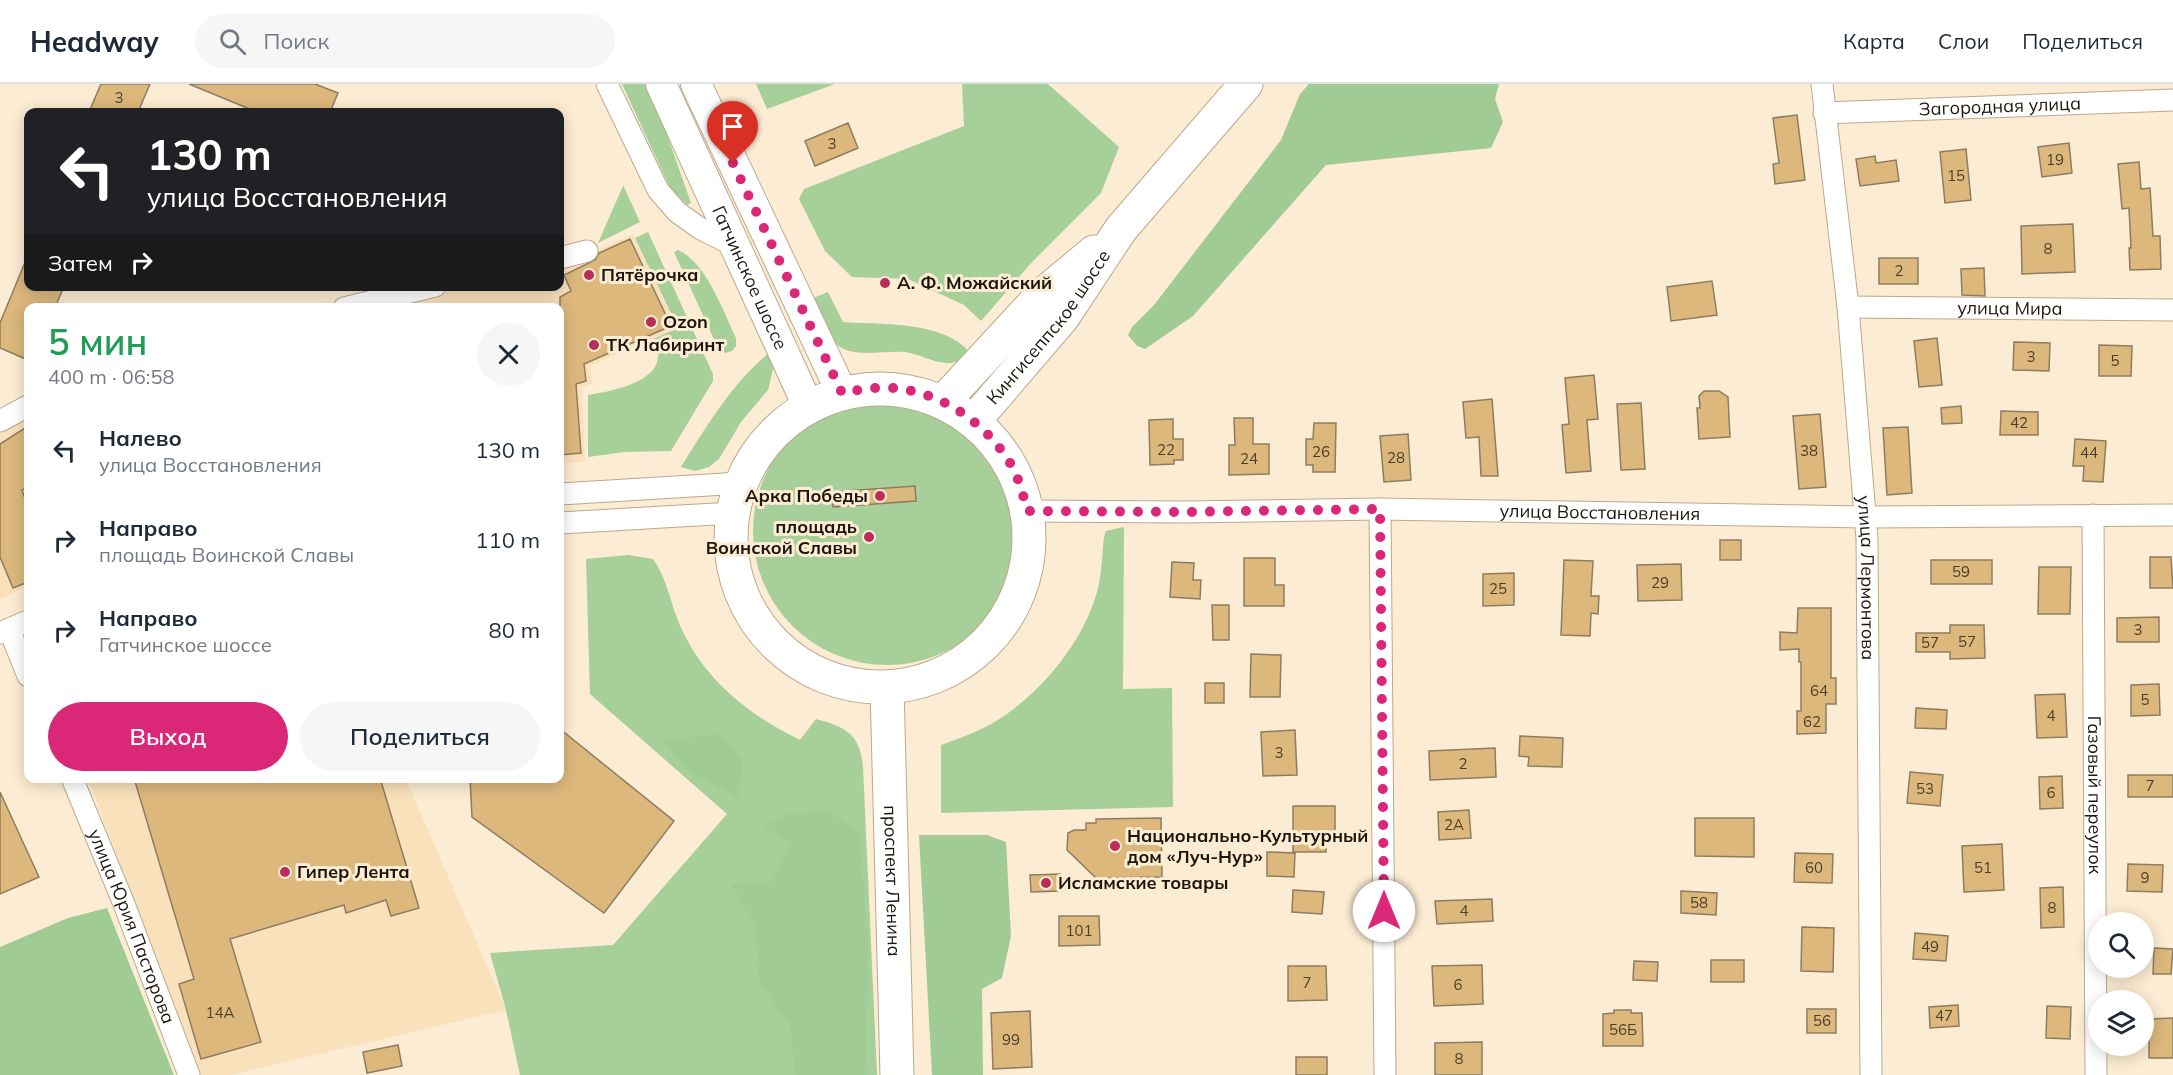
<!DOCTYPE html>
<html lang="ru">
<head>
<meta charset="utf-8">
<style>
	:root { --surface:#fff; --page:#f6f6f7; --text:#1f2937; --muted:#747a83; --line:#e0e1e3; --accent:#db2777 }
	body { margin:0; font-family:Mulish,sans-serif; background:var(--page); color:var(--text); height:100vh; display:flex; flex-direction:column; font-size:22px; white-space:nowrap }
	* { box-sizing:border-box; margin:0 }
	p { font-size:20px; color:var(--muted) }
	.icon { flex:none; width:33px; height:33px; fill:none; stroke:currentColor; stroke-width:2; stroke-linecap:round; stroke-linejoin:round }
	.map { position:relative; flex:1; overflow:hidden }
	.panel { position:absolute; left:24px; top:219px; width:540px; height:480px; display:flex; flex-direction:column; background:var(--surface); border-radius:12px; box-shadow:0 3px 15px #0003 }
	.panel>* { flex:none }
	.top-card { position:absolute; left:24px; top:24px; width:540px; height:183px; border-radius:12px; box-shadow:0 3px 15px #0003; background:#202124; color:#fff; overflow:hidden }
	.tools { position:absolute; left:2088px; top:828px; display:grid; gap:12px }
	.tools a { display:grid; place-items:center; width:66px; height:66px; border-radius:50%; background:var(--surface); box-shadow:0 3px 15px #0003; font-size:30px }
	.pin { position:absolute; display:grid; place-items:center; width:51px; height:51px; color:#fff; margin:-62px -26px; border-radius:50% 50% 50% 0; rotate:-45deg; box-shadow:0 0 6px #0007 }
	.pin .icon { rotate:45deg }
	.me { position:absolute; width:66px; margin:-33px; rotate:0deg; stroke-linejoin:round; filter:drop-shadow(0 0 4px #0008) }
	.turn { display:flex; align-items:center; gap:21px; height:126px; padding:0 24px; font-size:27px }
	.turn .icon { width:78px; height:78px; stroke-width:2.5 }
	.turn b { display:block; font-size:42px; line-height:51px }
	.then { display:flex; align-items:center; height:57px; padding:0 24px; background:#0003; gap:12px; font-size:22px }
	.round { display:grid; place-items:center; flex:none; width:63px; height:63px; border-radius:32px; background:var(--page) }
	.summary { display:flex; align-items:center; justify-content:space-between; height:102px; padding:0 24px }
	h1 { font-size:36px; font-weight:600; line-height:45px; color:#1e9e55 }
	.action { display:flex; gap:12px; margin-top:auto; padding:12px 24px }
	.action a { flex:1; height:69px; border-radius:36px; background:var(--accent); color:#fff; font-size:24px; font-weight:600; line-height:69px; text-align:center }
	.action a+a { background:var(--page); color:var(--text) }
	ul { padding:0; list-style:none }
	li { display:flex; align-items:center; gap:18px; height:90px; padding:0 24px }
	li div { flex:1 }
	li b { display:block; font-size:22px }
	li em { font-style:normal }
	header { display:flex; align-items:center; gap:36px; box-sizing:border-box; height:84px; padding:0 30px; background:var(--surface); border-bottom:2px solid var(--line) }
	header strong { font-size:28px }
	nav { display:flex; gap:33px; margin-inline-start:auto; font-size:21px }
	.search { width:420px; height:54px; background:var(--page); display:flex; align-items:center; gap:15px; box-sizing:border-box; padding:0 21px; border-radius:33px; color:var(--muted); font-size:22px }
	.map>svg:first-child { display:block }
	.built { fill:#f9e1bc }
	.green { fill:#a6cf99 }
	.forest { fill:#a1cb94 }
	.building { fill:#ddb87d; stroke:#8e7c60; stroke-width:1.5 }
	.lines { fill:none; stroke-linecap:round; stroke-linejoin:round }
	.street-casing { stroke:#bca98c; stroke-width:23 }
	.secondary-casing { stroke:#bca98c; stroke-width:32 }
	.primary-casing { stroke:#bca98c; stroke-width:35 }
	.street { stroke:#fff; stroke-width:21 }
	.secondary { stroke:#fff; stroke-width:30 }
	.primary { stroke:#fff; stroke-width:33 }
	.route { stroke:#db2777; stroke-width:10; stroke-dasharray:0 18 }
	.poi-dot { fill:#ba2c5a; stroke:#fcecd3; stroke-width:2 }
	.labels { text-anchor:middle; stroke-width:6; stroke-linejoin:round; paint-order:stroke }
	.number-label { font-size:15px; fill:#4d3e28 }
	.street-label { font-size:18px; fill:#1d160b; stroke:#fcecd3 }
	.poi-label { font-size:18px; font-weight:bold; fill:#1d160b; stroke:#fcecd3; text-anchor:start }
</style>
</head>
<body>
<header>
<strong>Headway</strong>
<div class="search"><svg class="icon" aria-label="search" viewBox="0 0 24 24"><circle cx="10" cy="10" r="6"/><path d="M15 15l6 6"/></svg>Поиск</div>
<nav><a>Карта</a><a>Слои</a><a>Поделиться</a></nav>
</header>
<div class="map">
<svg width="2173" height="991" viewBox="0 0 2173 991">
	<rect width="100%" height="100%" fill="#fcecd3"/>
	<!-- built -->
	<path class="built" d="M633,150L677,244L590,282L592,300L582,303L585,378L560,379V224H370L458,203L560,202V178L584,172Z
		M28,333V502L0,515V349Z
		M88,695H406L506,926L231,991H200Z"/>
	<!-- green -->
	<path class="green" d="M622,0H645L665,45L691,119L687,121L670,104Z
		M756,0H835L767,25Z
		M962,0H1048L1119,63L1101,109L1033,177L981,237L964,221L908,195L852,193L825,167L799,115L804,105L964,42Z
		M623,101L640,138L598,159L623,102Z
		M648,148L713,290V297L671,367L624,368L588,373V311C608,308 657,299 658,273C659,268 655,260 653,255L678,244L635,154Z
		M678,166C706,178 723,227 736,254V262L732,267L725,269L718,264L674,168Z
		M828,208L843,238C882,241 946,236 972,271C964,275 955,280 946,279C932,278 919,270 905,268C884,266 853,275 836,260C823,250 817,230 811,215Z
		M769,269L773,285L768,306L741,338L719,375L709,383L695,387L681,383C706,343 732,299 769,269Z
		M753 447a134 134 0 1 1 268 0a134 134 0 1 1-268 0Z
		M1124,443L1123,605L1172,604L1173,723L941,729V661C960,654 978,648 996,637C1041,609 1082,560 1097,508C1102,491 1102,471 1104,453L1106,447Z
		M628,471L653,475C667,494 670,518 679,539C702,594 747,630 800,656L816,635C845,643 860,649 863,683L877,991H520L506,926L490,869L613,861L727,730L590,610L586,475Z"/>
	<!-- forest -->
	<path class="forest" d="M1309,0H1499L1495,15L1503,38L1491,64L1326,81L1193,232L1145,265L1137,262L1128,251L1132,243L1154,221L1281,56L1300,10Z
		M721,650L743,677L738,714L689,687L663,656Z
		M829,727L859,747L868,863L866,991H794L791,942L760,900L755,842L731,800L770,798L792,759L763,742L790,730Z
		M919,751H987L1006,758L1011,852L1002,894L982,905L983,991H932Z
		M107,824L174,991H0V863L68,834Z"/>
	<!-- building -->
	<path class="building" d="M101,0H150L138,28H89Z
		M189,0H315L338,9L330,28H257Z
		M1797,31L1805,96L1775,100L1773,80L1779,79L1773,34Z
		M848,39L858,64L815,82L805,57Z
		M2069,59L2072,89L2042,93L2038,63Z
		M1966,65L1971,116L1945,119L1940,68Z
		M1875,72L1876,79L1896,76L1899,97L1860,102L1856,75Z
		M2139,78L2141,105L2150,104L2153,152H2160L2161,185L2130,186L2129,164H2131L2129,124L2122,125L2118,80Z
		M2073,140L2075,188L2022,190L2021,142Z
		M630,155L671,242L584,280L586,297L576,300L581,369L560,371V213L571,207L564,191L595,176L599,169Z
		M28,171V202H64L55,224H28V276L0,264V239Z
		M1879,174H1918V200H1879Z
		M1984,184L1985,212L1962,211L1961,185Z
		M1712,197L1717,231L1671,237L1667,203Z
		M1937,254L1942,301L1919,303L1914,257Z
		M2014,258L2050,259L2049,287L2013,286Z
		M2099,261L2132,262L2131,292H2099Z
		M1594,291L1598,335L1587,336L1591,387L1566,389L1562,341L1569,340L1565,294Z
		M1704,307H1719L1728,313L1730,353L1699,355L1697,324H1700L1699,312Z
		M1492,315L1498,392H1481L1479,353L1466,354L1463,318Z
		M1641,319L1645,385L1621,386L1617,320Z
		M1961,322L1962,339L1942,340L1941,324Z
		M2001,327L2038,328V351H2000Z
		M1820,330L1826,403L1799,405L1793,332Z
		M1234,334H1253V360H1269V390L1229,391V361H1235Z
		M1173,335V355H1183V376H1174V380L1150,381L1149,336Z
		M1314,339H1336L1335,388H1313V381H1306V355H1313Z
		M28,342V403L22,406L28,423V498L13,504L0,473V360Z
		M1908,343L1912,409L1887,411L1883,344Z
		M1408,350L1411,396L1384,398L1380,352Z
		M2075,355L2106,357L2103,398L2083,397L2084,382H2073Z
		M915,402L916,417L833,423L832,408Z
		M1720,456H1741V476H1720Z
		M2150,473H2171L2173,504H2150Z
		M1244,474H1275V501H1284V522H1244Z
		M1564,476L1593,477L1591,512H1599L1598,530L1591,529L1590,552L1561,551Z
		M1931,476H1992V500H1931Z
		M1172,478L1194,479L1193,496H1201L1200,515L1170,513Z
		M1681,480L1682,516L1638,517L1637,481Z
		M2039,483H2071L2070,530H2038Z
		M1514,489V521L1483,522V490Z
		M1212,521H1229V556H1213Z
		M1798,524H1831V594H1836V620H1826V649L1797,650V627H1801V578H1799V565L1780,566V548L1797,549Z
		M2159,533V558H2117V534Z
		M1950,541H1984L1985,574L1950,575V568H1916V549H1950Z
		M1251,570L1281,571L1280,613H1250Z
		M1205,599H1224V619H1205Z
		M2159,600L2160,631L2131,632V601Z
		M2065,610L2067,653L2037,654L2035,611Z
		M1916,624L1947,626L1946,645L1915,644Z
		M560,645L674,737L604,829L472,733L470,694H560Z
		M1295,646L1297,691L1263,692L1261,648Z
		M1520,652L1563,654L1562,683L1528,682L1529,673L1519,672Z
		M1495,664L1496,693L1430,696L1429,667Z
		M1910,688L1943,691L1940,722L1907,719Z
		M2128,691H2173V713H2128Z
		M2062,692L2063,724L2040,725L2039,693Z
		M134,694H380L419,824L391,832L386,816L346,829L344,821L230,855L261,958L201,975L179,900L194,895Z
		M0,708L39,793L0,810Z
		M1293,722H1335V758H1326V768H1293Z
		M1469,726L1471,754L1439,756L1438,728Z
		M1161,734L1162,793L1096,794L1067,766L1068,749L1074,746H1086V739H1096V735Z
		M1695,734H1754V773L1695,772Z
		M2002,760L2004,806L1964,808L1962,762Z
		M1267,768L1295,769L1294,793L1267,792Z
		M1795,769L1833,770L1832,799L1794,798Z
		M2128,780L2163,781L2162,808L2127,807Z
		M1060,790L1061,807L1031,808L1030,791Z
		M2063,803L2064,843L2041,844L2040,804Z
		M1293,806L1324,808L1322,830L1292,828Z
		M1681,807L1717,809L1716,831L1681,829Z
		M1492,815L1493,837L1437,840L1435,817Z
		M1059,832H1099L1100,861L1059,862Z
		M1802,843L1834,844L1833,888L1801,887Z
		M1915,849L1948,852L1946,877L1913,875Z
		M2154,864L2173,865L2171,890H2153Z
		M1711,876H1744V898H1711Z
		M1634,877L1658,878L1657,897L1633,896Z
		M1482,881L1483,920L1434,922L1432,882Z
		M1288,882H1326L1327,916L1288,917Z
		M1958,921L1959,942L1930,944L1929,923Z
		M2047,922L2071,923L2070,955L2046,954Z
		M1807,925H1836V949H1807Z
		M1614,926H1631V929H1642L1643,962H1603V930L1614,929Z
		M1030,927L1032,983L993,985L991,929Z
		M2173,934V974H2149V935Z
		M1482,958V991H1435V959Z
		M398,961L402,982L367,989L363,968Z
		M1296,973H1327V991H1296Z"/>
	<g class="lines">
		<!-- street casing -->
		<g class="street-casing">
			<g id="street">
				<path d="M607,0L658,106L677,128L701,145L733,161"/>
				<path id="s1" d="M1822,0L1848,223L1867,455L1871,991"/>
				<path id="s2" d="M1824,29L2173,16"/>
				<path d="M560,174L587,167"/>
				<path id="s3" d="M1848,223L2173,226"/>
				<path d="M344,224L435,202"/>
				<path d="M0,337L28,322"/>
				<path d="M560,410L741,399"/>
				<path d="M1380,425L1385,991"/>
				<path id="s4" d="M1027,427L1184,428L1380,425L1865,433L2173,431"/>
				<path id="s5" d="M2093,431L2096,991"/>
				<path d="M560,439L732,429"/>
				<path d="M9,545L28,592"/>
				<path d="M0,549L28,537"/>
				<path id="s6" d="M72,694L124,820L189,991"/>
			</g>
		</g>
		<!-- secondary casing -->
		<g class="secondary-casing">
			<g id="secondary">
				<path id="s7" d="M661,0L808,322"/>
				<path d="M696,0L842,309"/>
			</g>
		</g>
		<!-- primary casing -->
		<g class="primary-casing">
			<g id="primary">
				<circle cx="880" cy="454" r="149"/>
				<path d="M943,318L1041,212L1094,168"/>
				<path id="s8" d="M974,337L1063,233L1121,145L1246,0"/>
				<path id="s9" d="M887,603L897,991"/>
			</g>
		</g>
		<!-- street -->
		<use href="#street" class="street"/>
		<!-- secondary -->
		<use href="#secondary" class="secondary"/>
		<!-- primary -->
		<use href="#primary" class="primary"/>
	</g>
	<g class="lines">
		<!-- route -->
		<path class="route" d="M733,79L842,309C853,307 864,305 874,304C929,300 982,333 1010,379C1019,394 1023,410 1027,427L1184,428L1380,425L1384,827"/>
	</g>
	<!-- markers -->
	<g class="poi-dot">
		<circle cx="589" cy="191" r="6"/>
		<circle cx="885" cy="199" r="6"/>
		<circle cx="651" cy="238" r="6"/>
		<circle cx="594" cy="261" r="6"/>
		<circle cx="880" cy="412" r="6"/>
		<circle cx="869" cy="453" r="6"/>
		<circle cx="1115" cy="762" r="6"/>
		<circle cx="285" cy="788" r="6"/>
		<circle cx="1046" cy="799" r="6"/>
	</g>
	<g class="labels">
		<!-- number labels -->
		<g class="number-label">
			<text x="119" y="19">3</text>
			<text x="832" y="65">3</text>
			<text x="2055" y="81">19</text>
			<text x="1956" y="97">15</text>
			<text x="2048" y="170">8</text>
			<text x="1899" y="192">2</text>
			<text x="2031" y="278">3</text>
			<text x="2115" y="282">5</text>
			<text x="2019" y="344">42</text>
			<text x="1166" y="371">22</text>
			<text x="1809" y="372">38</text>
			<text x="1321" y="373">26</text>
			<text x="2089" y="374">44</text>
			<text x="1396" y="379">28</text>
			<text x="1249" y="380">24</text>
			<text x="1961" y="493">59</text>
			<text x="1660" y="504">29</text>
			<text x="1498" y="510">25</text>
			<text x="2138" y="551">3</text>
			<text x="1967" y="563">57</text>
			<text x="1930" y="564">57</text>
			<text x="1819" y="612">64</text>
			<text x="2145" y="621">5</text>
			<text x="2051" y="637">4</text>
			<text x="1812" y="643">62</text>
			<text x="1279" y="674">3</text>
			<text x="1463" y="685">2</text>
			<text x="2150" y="707">7</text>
			<text x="1925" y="710">53</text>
			<text x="2051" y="714">6</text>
			<text x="1454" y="746">2А</text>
			<text x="1814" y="789">60</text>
			<text x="1983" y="789">51</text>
			<text x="2145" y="799">9</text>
			<text x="1699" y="824">58</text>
			<text x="2052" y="829">8</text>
			<text x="1464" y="832">4</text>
			<text x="1079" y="852">101</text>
			<text x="1930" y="868">49</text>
			<text x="1307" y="904">7</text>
			<text x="1458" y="906">6</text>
			<text x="220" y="934">14А</text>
			<text x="1944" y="937">47</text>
			<text x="1822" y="942">56</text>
			<text x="1623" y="951">56Б</text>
			<text x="1011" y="961">99</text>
			<text x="1459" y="980">8</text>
		</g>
		<!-- street labels -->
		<g class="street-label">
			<text dy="6" stroke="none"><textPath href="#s2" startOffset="176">Загородная улица</textPath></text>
			<text dy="6" stroke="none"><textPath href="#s7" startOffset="213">Гатчинское шоссе</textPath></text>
			<text dy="6" stroke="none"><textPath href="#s3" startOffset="162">улица Мира</textPath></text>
			<text dy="6" stroke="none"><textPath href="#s8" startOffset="120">Кингисеппское шоссе</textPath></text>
			<text dy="6" stroke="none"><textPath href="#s4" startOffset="573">улица Восстановления</textPath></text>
			<text dy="6" stroke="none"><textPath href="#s1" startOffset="496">улица Лермонтова</textPath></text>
			<text dy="6" stroke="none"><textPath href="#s5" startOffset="280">Газовый переулок</textPath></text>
			<text dy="6" stroke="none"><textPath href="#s9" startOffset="194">проспект Ленина</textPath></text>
			<text dy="6" stroke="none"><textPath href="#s6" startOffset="160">улица Юрия Пасторова</textPath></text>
		</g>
		<!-- poi labels -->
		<g class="poi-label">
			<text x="601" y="197">Пятёрочка</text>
			<text x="897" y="205">А. Ф. Можайский</text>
			<text x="663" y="244">Ozon</text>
			<text x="606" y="267">ТК Лабиринт</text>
			<text x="868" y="418" text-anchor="end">Арка Победы</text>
			<text x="857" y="449" text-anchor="end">площадь<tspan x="857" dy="21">Воинской Славы</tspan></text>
			<text x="1127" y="758">Национально-Культурный<tspan x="1127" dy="21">дом «Луч-Нур»</tspan></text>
			<text x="297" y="794">Гипер Лента</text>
			<text x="1058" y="805">Исламские товары</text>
		</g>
	</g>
</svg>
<div class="tools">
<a><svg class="icon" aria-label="search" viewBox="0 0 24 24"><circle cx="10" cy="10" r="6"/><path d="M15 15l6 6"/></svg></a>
<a><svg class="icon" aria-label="layers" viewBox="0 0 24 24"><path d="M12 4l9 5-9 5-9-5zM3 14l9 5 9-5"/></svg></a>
</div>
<div class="pin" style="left:733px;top:79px;background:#d93025"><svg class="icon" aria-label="arrive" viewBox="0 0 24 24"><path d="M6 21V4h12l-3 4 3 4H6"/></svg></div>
<svg class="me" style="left:1384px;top:827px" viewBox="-20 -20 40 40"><circle r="19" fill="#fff"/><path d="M0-13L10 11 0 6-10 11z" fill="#db2777"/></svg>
<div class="top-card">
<div class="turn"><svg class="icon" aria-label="left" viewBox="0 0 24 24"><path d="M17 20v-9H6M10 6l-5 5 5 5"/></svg><div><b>130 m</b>улица Восстановления</div></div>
<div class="then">Затем<svg class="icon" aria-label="right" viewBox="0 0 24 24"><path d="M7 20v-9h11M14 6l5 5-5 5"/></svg></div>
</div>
<section class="panel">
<div class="summary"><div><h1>5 мин</h1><p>400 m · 06:58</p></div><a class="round"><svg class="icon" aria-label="close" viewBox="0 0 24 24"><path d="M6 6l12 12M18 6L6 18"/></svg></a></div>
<ul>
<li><svg class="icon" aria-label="left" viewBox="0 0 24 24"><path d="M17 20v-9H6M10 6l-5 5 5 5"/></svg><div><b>Налево</b><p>улица Восстановления</p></div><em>130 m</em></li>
<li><svg class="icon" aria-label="right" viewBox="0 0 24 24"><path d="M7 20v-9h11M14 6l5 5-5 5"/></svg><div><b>Направо</b><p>площадь Воинской Славы</p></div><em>110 m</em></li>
<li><svg class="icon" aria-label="right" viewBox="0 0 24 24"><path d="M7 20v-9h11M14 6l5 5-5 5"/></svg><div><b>Направо</b><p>Гатчинское шоссе</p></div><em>80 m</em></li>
</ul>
<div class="action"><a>Выход</a><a>Поделиться</a></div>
</section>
</div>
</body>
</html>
